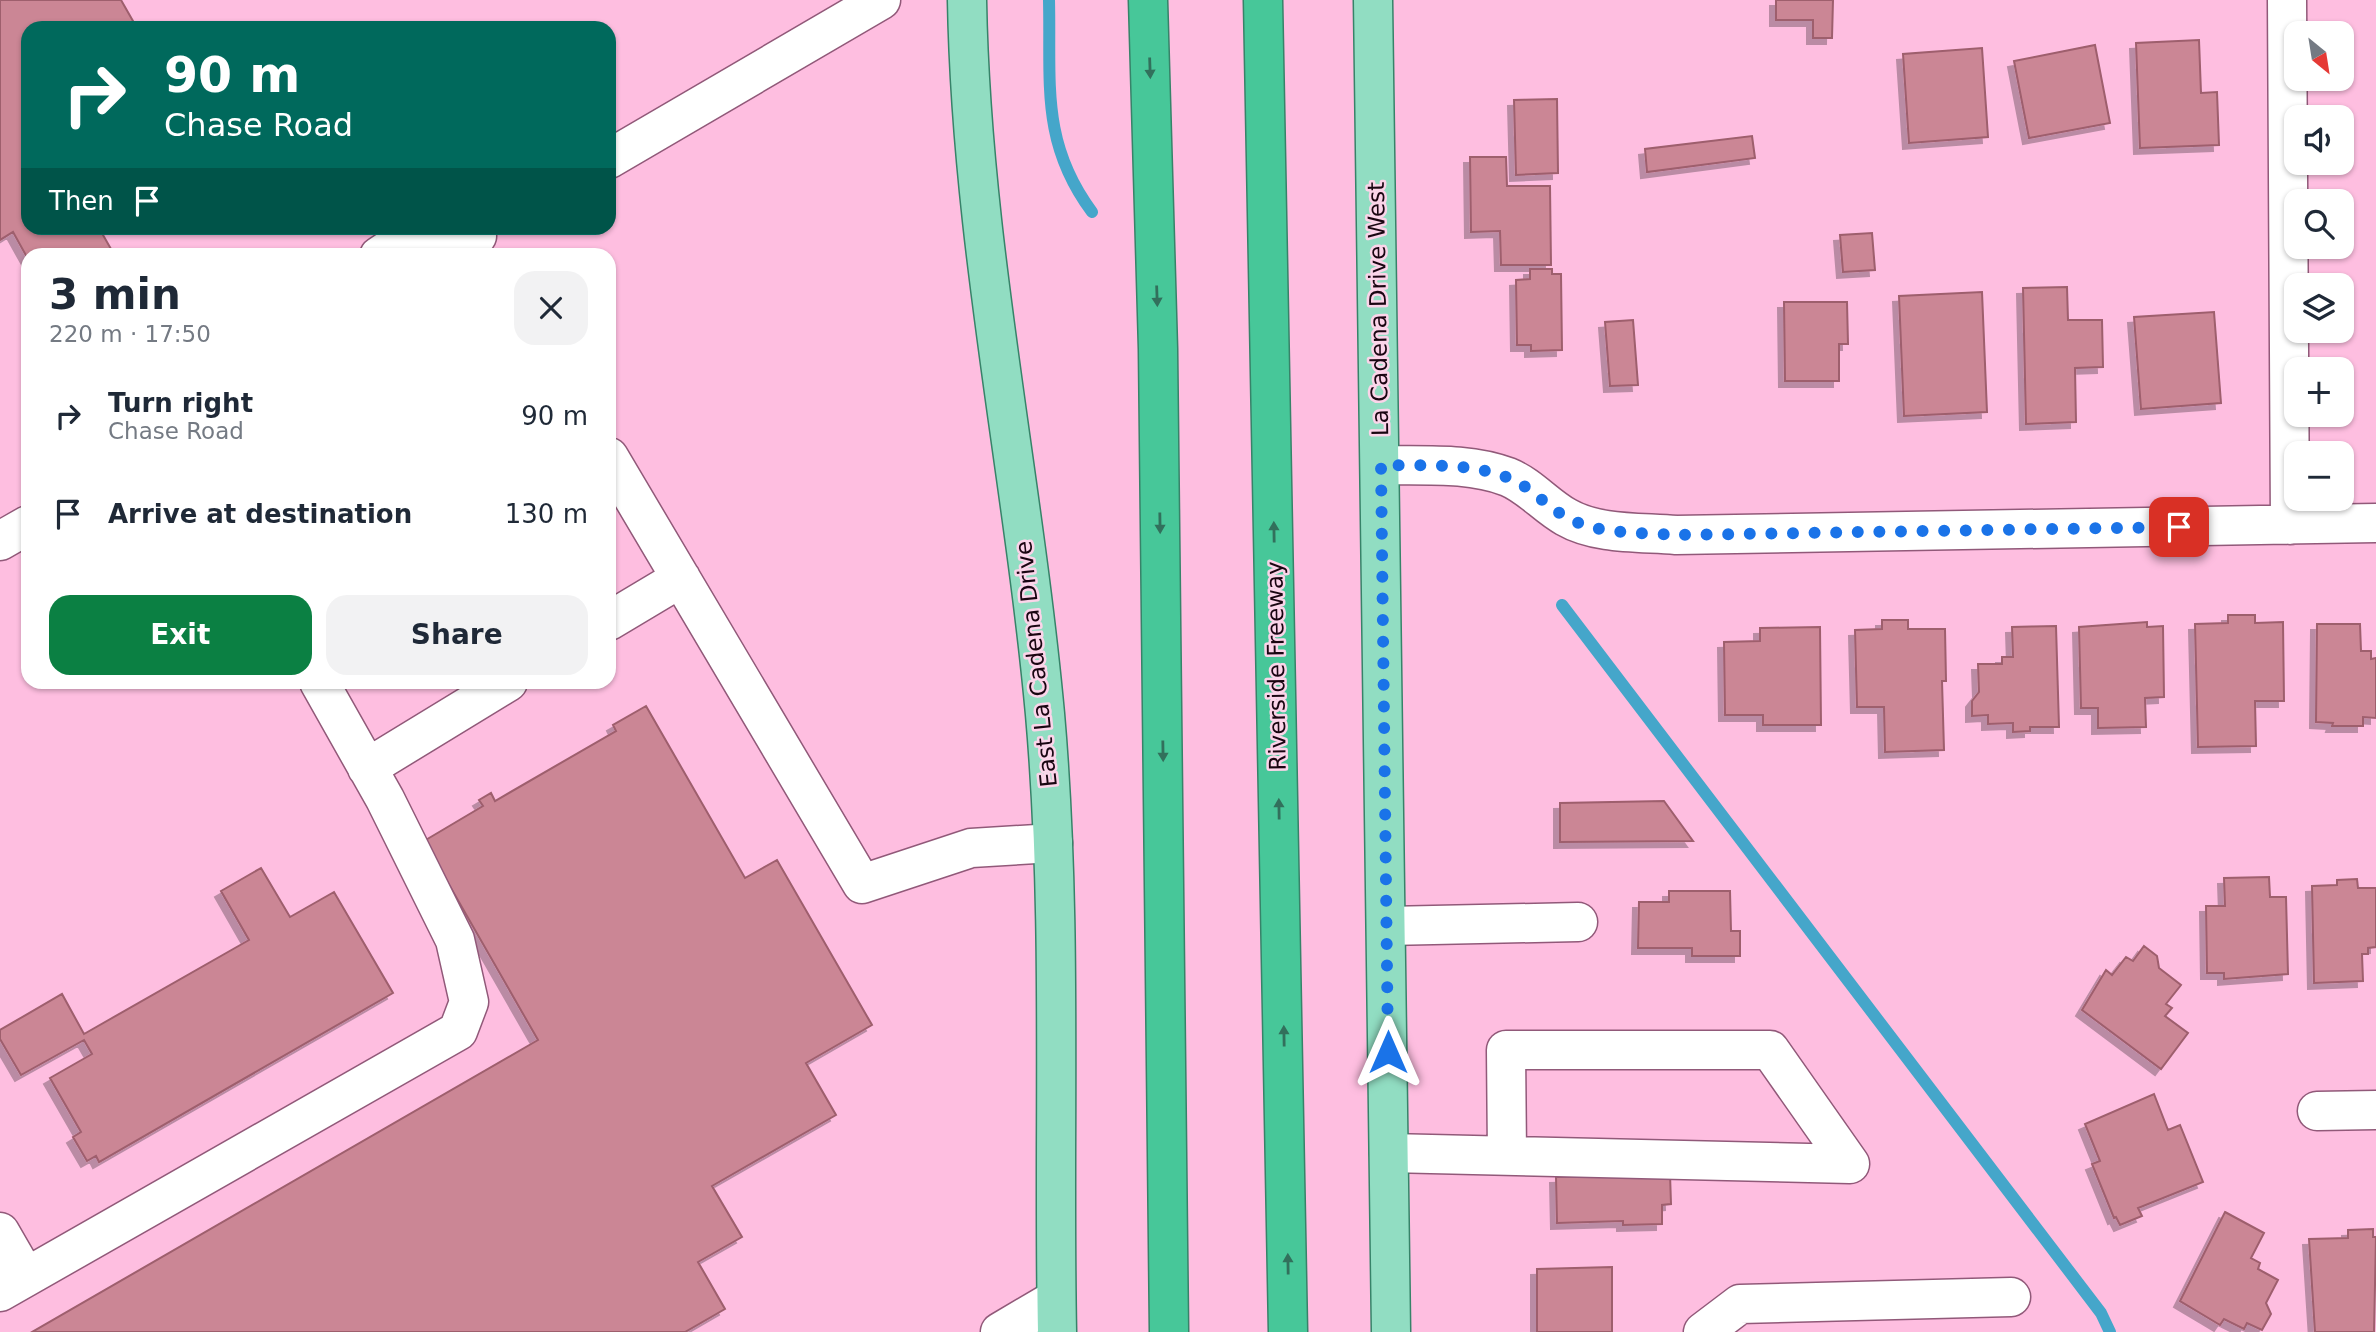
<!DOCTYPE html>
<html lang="en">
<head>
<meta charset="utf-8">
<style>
	:root { --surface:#fff; --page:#f2f2f3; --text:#1f2937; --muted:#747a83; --accent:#0b8043 }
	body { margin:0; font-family:"DejaVu Sans",sans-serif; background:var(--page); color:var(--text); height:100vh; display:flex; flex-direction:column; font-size:26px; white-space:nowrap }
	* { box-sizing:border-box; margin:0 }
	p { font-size:23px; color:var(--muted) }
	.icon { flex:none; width:38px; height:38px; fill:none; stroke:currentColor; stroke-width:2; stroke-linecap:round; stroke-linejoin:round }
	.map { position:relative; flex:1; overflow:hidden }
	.side { position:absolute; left:21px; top:248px; width:595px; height:441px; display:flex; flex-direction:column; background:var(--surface); border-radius:21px; box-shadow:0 2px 5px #0004 }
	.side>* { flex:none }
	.hud { position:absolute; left:21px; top:21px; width:595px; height:214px; border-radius:21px; box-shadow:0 2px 5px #0004; background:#00695c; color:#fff; overflow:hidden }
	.needle { width:46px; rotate:150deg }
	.tools { position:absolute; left:2284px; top:21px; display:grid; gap:14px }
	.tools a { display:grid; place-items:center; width:70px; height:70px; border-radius:14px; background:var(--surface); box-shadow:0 2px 5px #0004; font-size:35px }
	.pin { position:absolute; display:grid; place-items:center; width:60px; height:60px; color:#fff; margin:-30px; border-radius:14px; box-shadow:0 4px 10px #0006 }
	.me { position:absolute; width:77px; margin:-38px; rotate:0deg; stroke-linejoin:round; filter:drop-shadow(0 0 5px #0008) }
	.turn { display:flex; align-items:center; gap:24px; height:147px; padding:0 28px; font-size:32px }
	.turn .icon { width:91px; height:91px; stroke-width:2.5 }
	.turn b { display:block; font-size:49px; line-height:60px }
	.then { display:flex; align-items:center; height:66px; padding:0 28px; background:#0003; gap:14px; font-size:26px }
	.round { display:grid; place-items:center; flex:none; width:74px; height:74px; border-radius:21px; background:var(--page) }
	.summary { display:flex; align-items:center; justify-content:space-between; height:119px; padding:0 28px }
	h1 { font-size:42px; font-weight:700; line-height:52px }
	.action { display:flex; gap:14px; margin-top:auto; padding:14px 28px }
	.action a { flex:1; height:80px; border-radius:21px; background:var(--accent); color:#fff; font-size:28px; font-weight:700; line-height:80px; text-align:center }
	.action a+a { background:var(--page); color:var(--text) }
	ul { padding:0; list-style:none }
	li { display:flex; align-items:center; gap:21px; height:98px; padding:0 28px }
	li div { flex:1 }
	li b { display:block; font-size:26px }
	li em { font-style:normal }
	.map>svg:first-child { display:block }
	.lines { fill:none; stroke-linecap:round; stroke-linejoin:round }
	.stream { stroke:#45a6ca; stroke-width:12 }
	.building { fill:#cb8695; stroke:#9e5e6d; stroke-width:2; filter:url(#shadow) }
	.minor-casing { stroke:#915979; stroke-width:41 }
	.major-casing { stroke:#378369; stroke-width:41 }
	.highway-casing { stroke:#378369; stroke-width:41 }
	.minor { stroke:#fff; stroke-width:38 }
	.major { stroke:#91ddc2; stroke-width:38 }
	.highway { stroke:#47c799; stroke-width:38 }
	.oneway { fill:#32705c }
	.route { stroke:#1a73e8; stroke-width:12; stroke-dasharray:0 21.6 }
	.labels { text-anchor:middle; stroke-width:5; stroke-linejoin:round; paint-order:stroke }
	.street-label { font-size:23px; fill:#190511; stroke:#fbd4e9 }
</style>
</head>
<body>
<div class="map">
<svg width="2376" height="1332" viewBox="0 0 2376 1332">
	<defs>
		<filter id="shadow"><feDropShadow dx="-6" dy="6" stdDeviation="0" flood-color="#0004"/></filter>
	</defs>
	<rect width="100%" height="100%" fill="#febee0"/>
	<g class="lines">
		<!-- stream -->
		<path class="stream" d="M1049,0C1051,82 1040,142 1092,212
			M1562,605L2101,1313L2110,1332"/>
	</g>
	<!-- building -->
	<path class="building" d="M0,0H121L137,28H28V228H99L115,256H28V259L13,232L0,240Z
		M1776,0H1833L1832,38H1813V20H1776Z
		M2199,40L2201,93L2217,92L2219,145L2140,148L2136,43Z
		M2095,45L2110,123L2029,138L2014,61Z
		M1982,48L1988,137L1909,143L1903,54Z
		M1557,99L1558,173L1516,175L1514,100Z
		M1752,136L1755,158L1647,172L1645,149Z
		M1470,157H1506L1507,186H1550L1551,265H1501L1500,231L1471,232Z
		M1872,233L1875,270L1843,272L1840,235Z
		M1530,269H1552V274H1561L1562,350L1531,351V345H1517L1516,280L1530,279Z
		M2067,287L2068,320H2102L2103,367L2075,368L2076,422L2026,424L2023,288Z
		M1982,292L1987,412L1904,416L1899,296Z
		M1784,302H1847L1848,344H1839V381H1785Z
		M2214,312L2221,403L2141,409L2134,317Z
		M1633,320L1638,385L1610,386L1605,322Z
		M2228,615H2255V623L2283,622L2284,701H2255L2256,746L2198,747L2195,624L2228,623Z
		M1882,620H1908V629H1945L1946,681H1942L1944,750L1885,752L1884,707H1857L1855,630L1882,629Z
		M2147,622V627L2163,626L2164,697L2145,698L2146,727L2098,728V708H2081L2079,627Z
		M2317,624H2360L2361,651H2371V659L2376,658V718L2363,717V726H2332L2333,723L2316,722Z
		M2056,626L2059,727H2030V731L2013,732V723L1988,724V715L1972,716V701L1979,692L1978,664H2002V657H2013L2012,627Z
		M1820,627L1821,725H1763V715H1725L1724,642L1760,641V628Z
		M646,706L745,878L777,860L872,1025L806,1063L836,1115L712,1186L742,1237L698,1262L725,1309L685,1332H32L538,1040L424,841L483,806L479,800L491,793L495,801L616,731L613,725Z
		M1664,801L1693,841L1560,842V803Z
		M261,868L290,917L334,892L393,993L99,1162L96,1156L87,1161L73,1137L81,1132L50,1078L92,1054L84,1040L21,1075L0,1039V1030L62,994L84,1034L249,940L221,891Z
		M2269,877L2270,897H2286L2288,974L2224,979V973H2207L2206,906H2225L2224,878Z
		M2357,879L2358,888H2376V947L2368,948V954H2362L2363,981L2314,983L2312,886L2337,885V880Z
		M1669,891H1730L1731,931H1740V956H1692V948H1638L1639,902H1669Z
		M2144,946L2157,956L2159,968L2181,985L2166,1004L2172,1008L2165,1016L2188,1033L2161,1069L2082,1010L2106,970L2112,975L2126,957L2133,961Z
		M2154,1094L2168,1130L2180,1125L2203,1182L2138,1208L2142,1216L2120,1225L2116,1217L2114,1218L2092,1164L2100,1161L2085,1124Z
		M1670,1174L1671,1204L1662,1205V1224L1623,1225V1221L1557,1223L1556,1177Z
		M2225,1212L2264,1233L2251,1258L2260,1263L2258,1269L2278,1280L2266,1303L2271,1314L2262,1330L2247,1323L2244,1329L2224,1319L2220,1325L2180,1301Z
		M2373,1229V1237H2376L2374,1332H2315L2309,1239L2348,1238V1230Z
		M1612,1267V1332H1537V1269Z"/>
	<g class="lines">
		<!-- minor casing -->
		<g class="minor-casing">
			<path id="minor" d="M2287,0L2290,525
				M609,159L881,0
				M379,256L391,248L477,236
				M609,457L862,884L971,848L1053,843
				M1381,465C1423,466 1469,462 1508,477C1530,486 1546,506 1566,517C1597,535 1641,532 1676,535L2376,523
				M0,541L28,525
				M609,621L681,578
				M367,768L508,682
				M1387,926L1578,922
				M2317,1111L2376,1110
				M1389,1153L1850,1164L1770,1050H1506L1507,1155
				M0,1232L26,1277
				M0,1292L458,1031L469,1002L455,940L385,799L319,682
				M1000,1332L1056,1299
				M1703,1332L1740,1304L2011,1297"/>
		</g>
		<!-- major casing -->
		<g class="major-casing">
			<path id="major" d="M967,0C971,240 1023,476 1045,714C1063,919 1053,1126 1057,1332
				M1373,0L1391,1332"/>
		</g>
		<!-- highway casing -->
		<g class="highway-casing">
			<path id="highway" d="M1148,0L1158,349L1169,1332
				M1263,0L1288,1332"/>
		</g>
		<!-- minor -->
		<use href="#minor" class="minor"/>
		<!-- major -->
		<use href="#major" class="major"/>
		<!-- highway -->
		<use href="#highway" class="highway"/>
	</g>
	<!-- one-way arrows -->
	<defs><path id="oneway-solid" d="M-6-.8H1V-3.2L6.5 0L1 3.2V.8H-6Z" transform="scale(1.75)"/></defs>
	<g class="oneway">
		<use href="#oneway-solid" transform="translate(1150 68) rotate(88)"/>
		<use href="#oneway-solid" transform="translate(1157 296) rotate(88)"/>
		<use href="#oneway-solid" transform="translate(1160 523) rotate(89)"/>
		<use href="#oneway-solid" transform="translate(1274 532) rotate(-91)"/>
		<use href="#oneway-solid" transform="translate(1163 751) rotate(89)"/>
		<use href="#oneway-solid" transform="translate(1279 809) rotate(-91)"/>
		<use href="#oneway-solid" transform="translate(1284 1036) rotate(-91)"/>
		<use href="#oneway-solid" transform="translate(1288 1264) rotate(-91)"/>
	</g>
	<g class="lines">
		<!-- route -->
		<path class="route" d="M1388,1052L1381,465C1423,466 1469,462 1509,478C1530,486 1546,506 1566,517C1597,535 1641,532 1676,535L2179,527"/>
	</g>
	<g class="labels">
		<!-- street labels -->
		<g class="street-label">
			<text transform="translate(1378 309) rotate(-91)" y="8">La Cadena Drive West</text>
			<text transform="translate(1036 664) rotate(-96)" y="8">East La Cadena Drive</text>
			<text transform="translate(1276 666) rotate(-91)" y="8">Riverside Freeway</text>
		</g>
	</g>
</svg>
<div class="tools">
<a><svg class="needle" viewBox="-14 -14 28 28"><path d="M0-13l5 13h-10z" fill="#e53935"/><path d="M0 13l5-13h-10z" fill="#747a83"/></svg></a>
<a><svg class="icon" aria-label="sound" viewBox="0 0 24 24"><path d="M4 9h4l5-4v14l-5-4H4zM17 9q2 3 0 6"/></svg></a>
<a><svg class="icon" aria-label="search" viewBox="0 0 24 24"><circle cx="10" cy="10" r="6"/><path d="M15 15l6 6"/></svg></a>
<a><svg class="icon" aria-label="layers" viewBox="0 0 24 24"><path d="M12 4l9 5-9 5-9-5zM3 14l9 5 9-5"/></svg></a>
<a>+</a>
<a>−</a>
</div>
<div class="pin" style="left:2179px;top:527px;background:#d93025"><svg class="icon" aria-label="arrive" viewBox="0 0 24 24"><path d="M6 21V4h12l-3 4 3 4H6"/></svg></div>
<svg class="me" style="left:1388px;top:1052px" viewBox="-20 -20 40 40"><path d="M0-17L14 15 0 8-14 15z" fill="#1a73e8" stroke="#fff" stroke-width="4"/></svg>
<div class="hud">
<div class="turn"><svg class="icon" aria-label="right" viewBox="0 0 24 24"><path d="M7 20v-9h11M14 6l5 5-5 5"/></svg><div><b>90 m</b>Chase Road</div></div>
<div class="then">Then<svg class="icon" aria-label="arrive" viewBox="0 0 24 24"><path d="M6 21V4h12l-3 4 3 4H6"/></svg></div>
</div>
<section class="side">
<div class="summary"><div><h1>3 min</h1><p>220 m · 17:50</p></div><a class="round"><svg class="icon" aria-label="close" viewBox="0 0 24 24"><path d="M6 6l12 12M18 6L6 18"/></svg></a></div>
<ul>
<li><svg class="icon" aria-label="right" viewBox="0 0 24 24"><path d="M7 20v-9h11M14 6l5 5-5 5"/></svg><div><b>Turn right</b><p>Chase Road</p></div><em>90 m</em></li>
<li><svg class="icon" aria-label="arrive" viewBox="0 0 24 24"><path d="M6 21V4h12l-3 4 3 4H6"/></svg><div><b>Arrive at destination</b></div><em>130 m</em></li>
</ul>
<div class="action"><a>Exit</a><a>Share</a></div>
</section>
</div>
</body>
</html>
